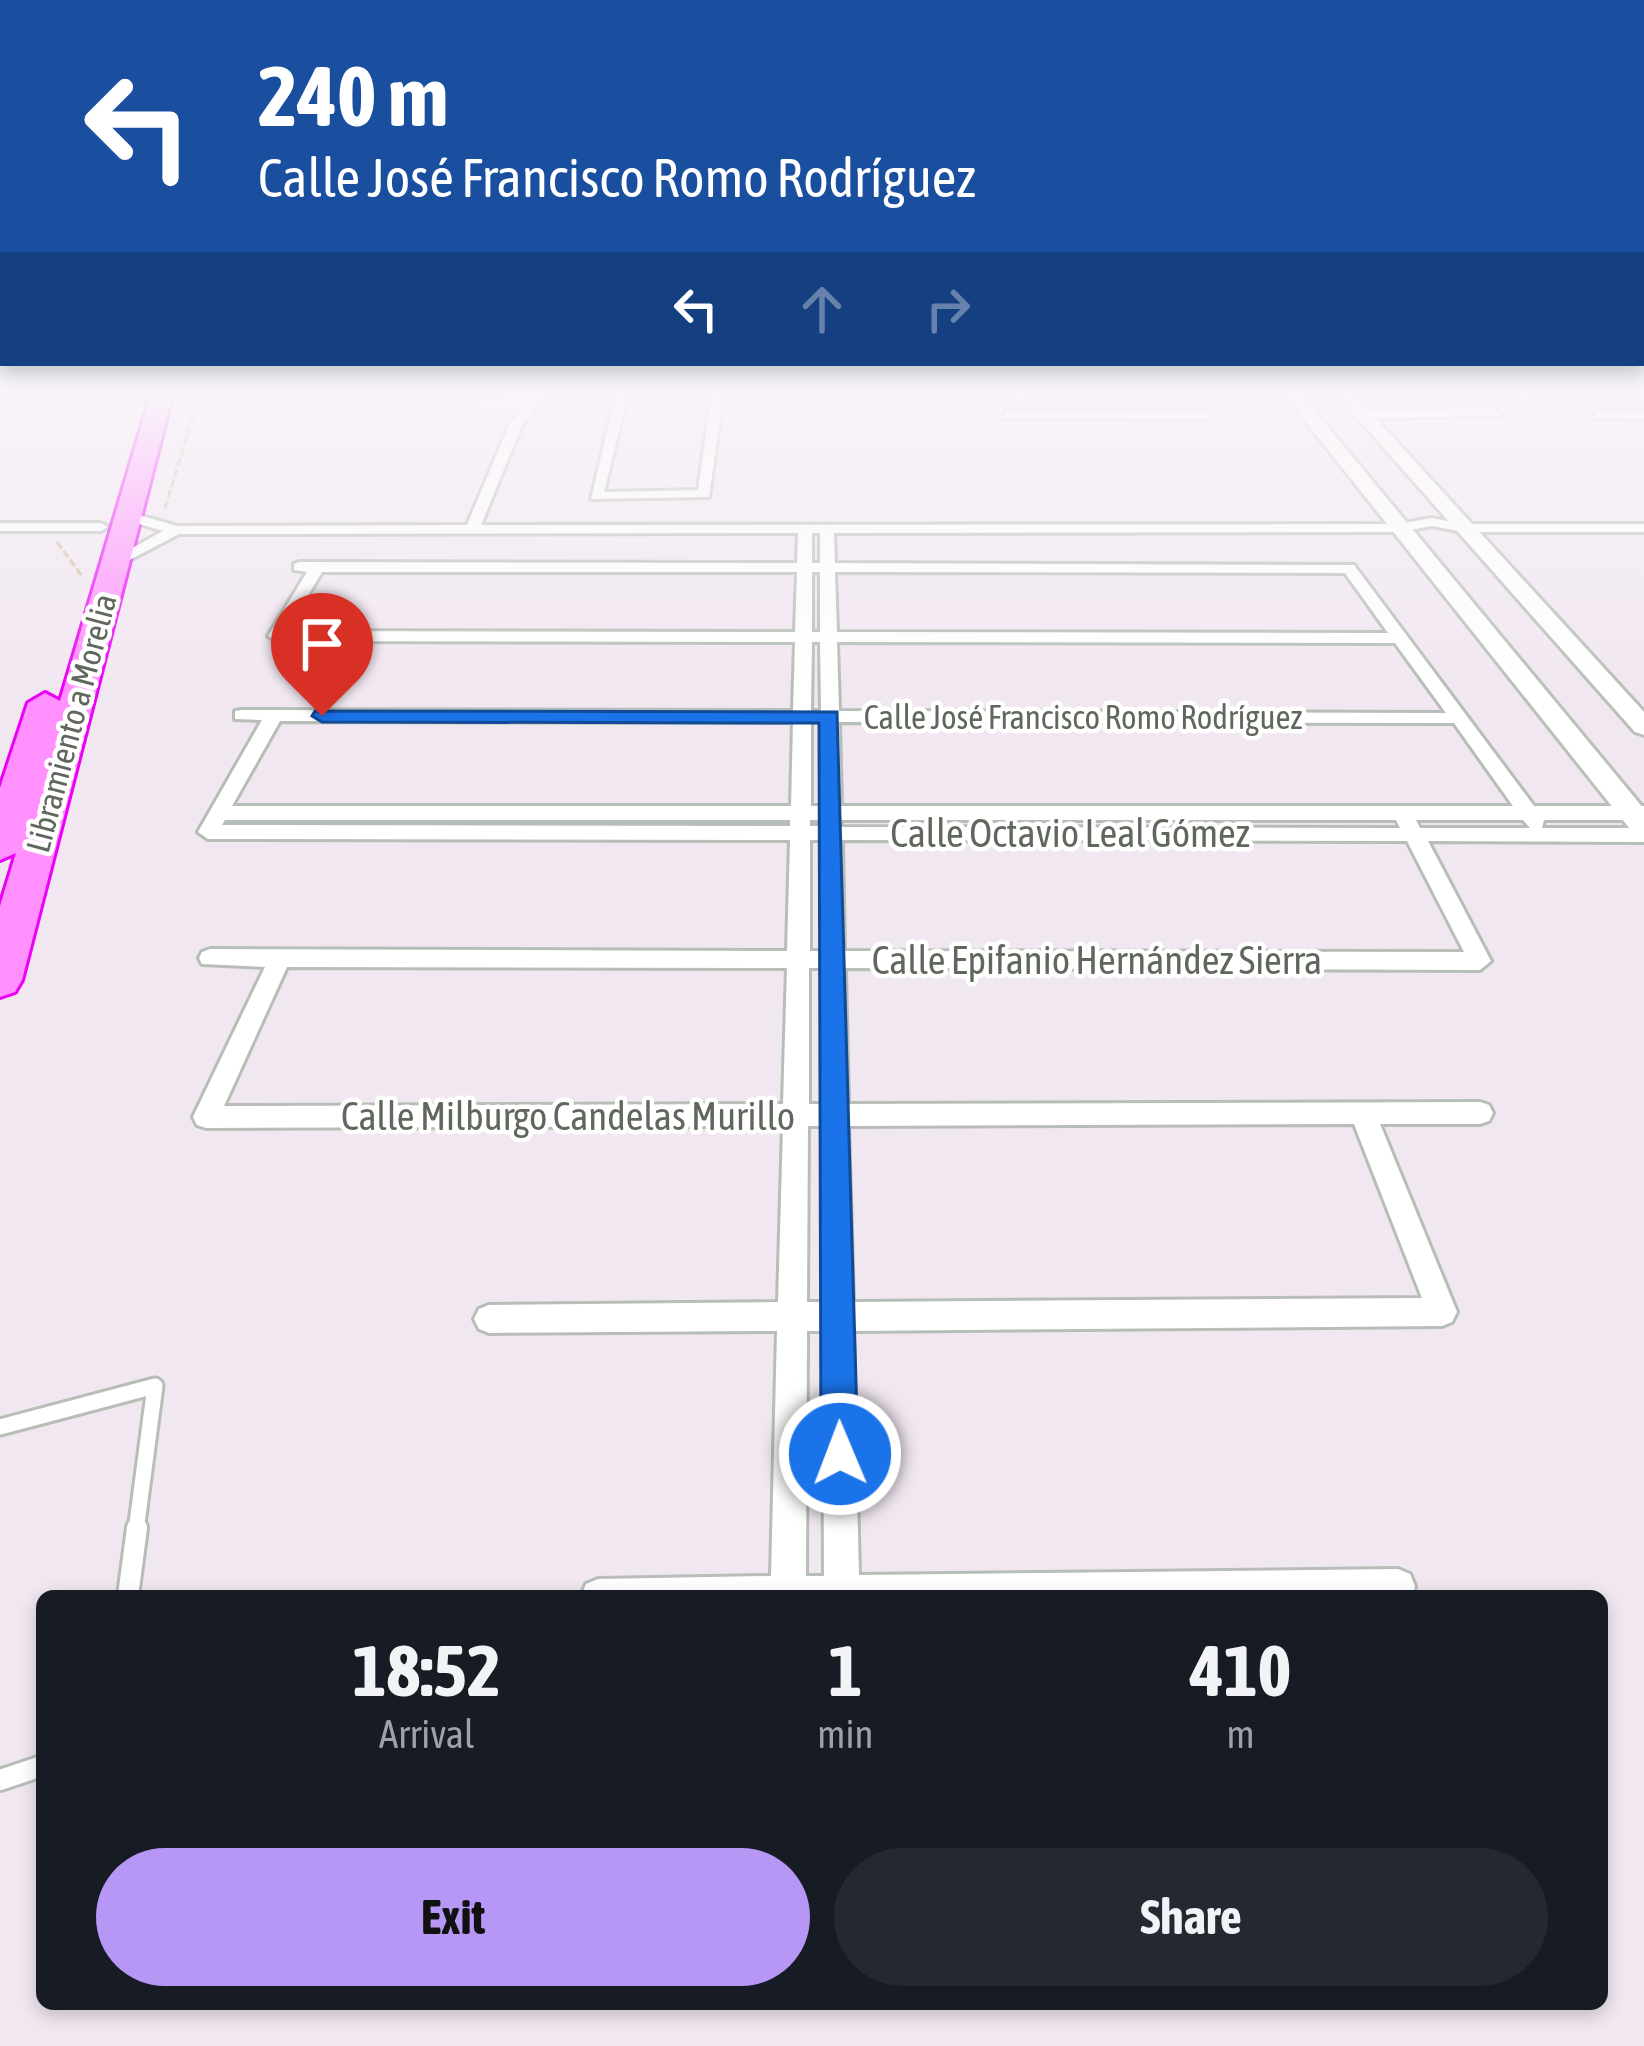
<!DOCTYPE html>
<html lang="en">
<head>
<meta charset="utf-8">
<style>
	:root { --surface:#171b24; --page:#242831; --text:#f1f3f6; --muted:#9ea1a6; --accent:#b697f6 }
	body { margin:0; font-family:"Asap Condensed",sans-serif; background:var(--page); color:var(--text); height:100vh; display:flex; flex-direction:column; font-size:45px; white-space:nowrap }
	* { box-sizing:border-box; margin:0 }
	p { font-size:39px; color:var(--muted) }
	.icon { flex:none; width:66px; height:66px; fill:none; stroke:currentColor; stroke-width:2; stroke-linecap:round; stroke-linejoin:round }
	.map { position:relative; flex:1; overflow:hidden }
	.details { position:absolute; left:36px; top:1590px; width:1572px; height:420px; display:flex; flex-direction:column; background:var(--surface); border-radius:18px; box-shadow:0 6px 18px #0003 }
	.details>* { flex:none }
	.top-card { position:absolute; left:0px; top:0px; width:1644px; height:366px; box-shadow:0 6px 18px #0003; background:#1a4fa0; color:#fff; overflow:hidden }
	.pin { position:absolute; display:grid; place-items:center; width:102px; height:102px; color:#fff; margin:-123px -51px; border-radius:50% 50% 50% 0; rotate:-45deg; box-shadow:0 0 12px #0007 }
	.pin .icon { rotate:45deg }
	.me { position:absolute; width:132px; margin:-66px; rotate:359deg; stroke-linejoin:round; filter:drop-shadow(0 0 9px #0008) }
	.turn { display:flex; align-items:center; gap:42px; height:252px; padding:0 60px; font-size:54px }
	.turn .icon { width:156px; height:156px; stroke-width:2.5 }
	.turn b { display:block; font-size:84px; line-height:102px }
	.lanes { display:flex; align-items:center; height:114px; padding:0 60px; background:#0003; justify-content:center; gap:60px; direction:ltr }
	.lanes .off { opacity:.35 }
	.eta { display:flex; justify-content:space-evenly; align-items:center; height:204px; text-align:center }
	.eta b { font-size:72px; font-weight:700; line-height:84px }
	.action { display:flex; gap:24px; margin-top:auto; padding:24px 60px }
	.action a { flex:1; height:138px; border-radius:72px; background:var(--accent); color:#111; font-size:48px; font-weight:700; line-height:138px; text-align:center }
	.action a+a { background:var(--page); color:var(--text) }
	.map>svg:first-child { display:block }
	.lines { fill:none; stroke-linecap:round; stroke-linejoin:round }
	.lane-far1-casing { stroke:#b7beb7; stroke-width:21 }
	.lane-casing { stroke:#b7beb7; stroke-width:26 }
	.street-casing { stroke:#b7beb7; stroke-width:6 }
	.secondary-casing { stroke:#b9c1b8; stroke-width:6 }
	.highway-casing { stroke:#ed00f8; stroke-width:6 }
	.path { stroke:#d6bd9f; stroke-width:3; stroke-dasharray:8 3; stroke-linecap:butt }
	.lane-far1 { stroke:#fff; stroke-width:15 }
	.lane { stroke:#fff; stroke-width:20 }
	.street { fill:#fff; fill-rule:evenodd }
	.secondary { fill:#fff; fill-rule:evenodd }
	.highway { fill:#ff90fd; fill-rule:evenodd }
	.route { fill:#1a73e8; stroke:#114b97; stroke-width:3 }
	.labels { text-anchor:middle; stroke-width:9; stroke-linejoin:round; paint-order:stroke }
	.far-street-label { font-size:33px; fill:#60685e; stroke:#fff }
	.street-label { font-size:39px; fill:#60685e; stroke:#fff }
</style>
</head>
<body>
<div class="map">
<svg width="1644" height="2046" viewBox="0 0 1644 2046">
	<rect width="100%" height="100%" fill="#f1e7f1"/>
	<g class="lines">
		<!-- lane-far1 casing -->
		<g class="lane-far1-casing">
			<path id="lane-far1" d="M0,1427L155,1386L136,1531"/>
		</g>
		<!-- lane casing -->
		<g class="lane-casing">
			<path id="lane" d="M128,1596L137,1528
				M0,1780L42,1766"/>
		</g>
		<!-- street casing -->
		<g class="street-casing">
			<path id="street" d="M537,397H550L522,425L481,525L1399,524L1432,518L1463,524H1644V532H1463L1432,526L1399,532L834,533L835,563L1354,565L1534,806H1644V820H1544L1542,828H1644V842L1428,841L1491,961L1480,970L845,968L848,1104L1480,1102L1489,1105L1493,1113L1489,1121L1480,1124H1380L1457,1312L1452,1322L1442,1326L853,1331L859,1575L1398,1569L1410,1574L1415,1586L1413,1596H581L586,1584L598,1579L771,1576L777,1331L489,1333L479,1329L474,1319L479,1309L489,1305L778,1302L783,1126L206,1128L197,1125L193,1117L265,967L202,964L199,958L202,952L210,949L787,951L790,840L208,839L198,832L262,720L235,719V711L241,710L793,711L795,642L276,641L268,636L307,572L294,570V564L299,562L797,563L798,533L179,534L120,565L107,562L163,531L123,519V513L128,512L177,526L467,525L510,423L526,407H478L472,403L478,399ZM812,533H820V563H812ZM322,572H797L795,632L287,631ZM812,572H820V632H812ZM835,572L1345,573L1388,633L837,632ZM812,642H820L821,711H811ZM837,642L1395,643L1446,713L839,711ZM280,721L793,722L791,806H232ZM811,722H821V806H811ZM839,722L1454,723L1513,806H841ZM225,820H790V826L222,825ZM810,820H821V826H810ZM841,820H1396L1400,828L841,827ZM1416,820H1523L1530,828H1420ZM810,840H821L822,951H810ZM842,840L1407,841L1464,952L844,951ZM287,967L787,968L783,1104L224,1106ZM809,968H822V1104H809ZM1354,1124L1422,1298L853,1302L848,1126ZM808,1126H822L823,1302H807ZM807,1331H823L824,1576H806Z
				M615,397H627L604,492L698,490L711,397H723L709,497L591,499Z
				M1496,409L1500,416L1363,418L1357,414L1363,410Z
				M1007,411H1205L1211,415L1205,419L1003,418Z
				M1597,411H1644V419L1593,418Z
				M0,523H101L108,527L101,531H0Z"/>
		</g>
		<!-- secondary casing -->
		<g class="secondary-casing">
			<path id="secondary" d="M1286,397H1303L1644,809V836L1634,834Z
				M1339,397H1356L1644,712V735L1635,732Z"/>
		</g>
		<!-- highway casing -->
		<g class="highway-casing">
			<path id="highway" d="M150,397H172L22,980L15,992L0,997V906L16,853L0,860V788L28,703L45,693L60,701Z"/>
		</g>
		<!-- path -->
		<path class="path" d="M165,508L199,397
			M57,542L82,576"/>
		<!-- lane-far1 -->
		<use href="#lane-far1" class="lane-far1"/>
		<!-- lane -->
		<use href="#lane" class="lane"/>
		<!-- street -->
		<use href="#street" class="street"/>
		<!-- secondary -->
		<use href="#secondary" class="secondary"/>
		<!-- highway -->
		<use href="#highway" class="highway"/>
	</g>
	<!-- sky -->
	<linearGradient id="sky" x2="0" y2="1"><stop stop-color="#99d2cf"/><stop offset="0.58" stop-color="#f9f4f9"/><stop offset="1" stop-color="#f9f4f9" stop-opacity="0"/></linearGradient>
	<rect width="1644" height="683" fill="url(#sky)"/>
	<!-- route -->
	<path class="route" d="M315,711L837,712L858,1454L853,1467L840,1473L827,1467L821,1454L819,723L322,722L312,716Z"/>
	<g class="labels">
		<!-- far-street labels -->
		<g class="far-street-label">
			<text x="1083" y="729">Calle José Francisco Romo Rodríguez</text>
			<text transform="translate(71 723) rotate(-75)" y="12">Libramiento a Morelia</text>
		</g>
		<!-- street labels -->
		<g class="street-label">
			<text x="1070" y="847">Calle Octavio Leal Gómez</text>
			<text x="1097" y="974">Calle Epifanio Hernández Sierra</text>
			<text x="568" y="1130">Calle Milburgo Candelas Murillo</text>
		</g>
	</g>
</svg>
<div class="pin" style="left:322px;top:716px;background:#d93025"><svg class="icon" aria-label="arrive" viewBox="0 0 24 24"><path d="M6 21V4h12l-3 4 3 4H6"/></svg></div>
<svg class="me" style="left:840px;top:1454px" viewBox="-20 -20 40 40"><circle r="17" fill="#1a73e8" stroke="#fff" stroke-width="3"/><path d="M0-11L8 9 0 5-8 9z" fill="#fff"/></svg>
<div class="top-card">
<div class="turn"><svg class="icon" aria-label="left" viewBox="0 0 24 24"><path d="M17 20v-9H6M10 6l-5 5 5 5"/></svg><div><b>240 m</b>Calle José Francisco Romo Rodríguez</div></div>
<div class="lanes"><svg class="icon" aria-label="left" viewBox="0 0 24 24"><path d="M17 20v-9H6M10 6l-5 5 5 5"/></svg><svg class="icon off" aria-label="ahead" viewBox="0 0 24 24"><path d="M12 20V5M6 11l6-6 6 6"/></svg><svg class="icon off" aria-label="right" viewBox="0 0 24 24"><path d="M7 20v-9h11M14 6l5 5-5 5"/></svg></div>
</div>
<section class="details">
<div class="eta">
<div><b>18:52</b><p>Arrival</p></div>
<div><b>1</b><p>min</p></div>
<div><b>410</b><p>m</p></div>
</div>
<div class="action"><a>Exit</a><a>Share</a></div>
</section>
</div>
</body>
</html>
